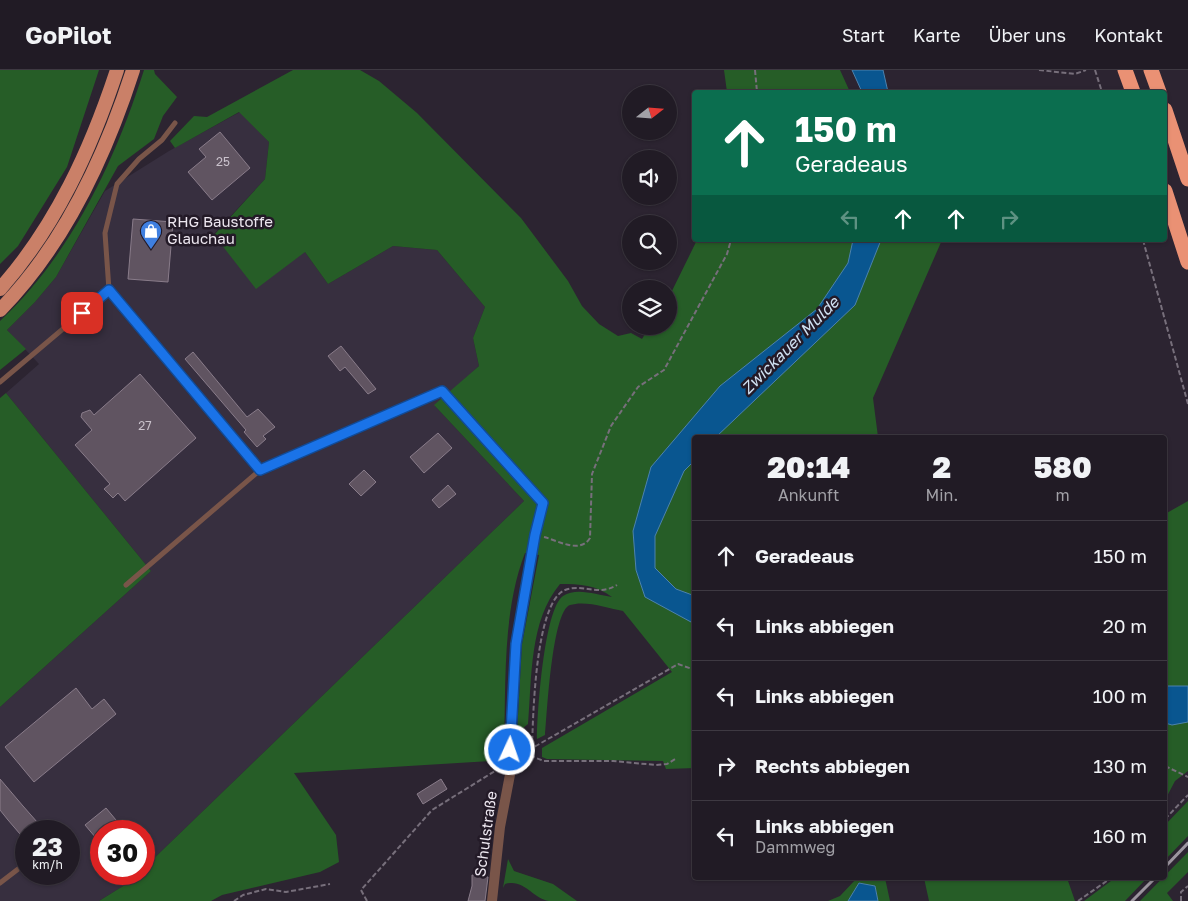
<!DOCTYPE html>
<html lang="de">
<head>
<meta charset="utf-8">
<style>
	:root { --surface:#211b25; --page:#2d2832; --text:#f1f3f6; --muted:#a2a1a7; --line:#3e3942 }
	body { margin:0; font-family:"Golos Text",sans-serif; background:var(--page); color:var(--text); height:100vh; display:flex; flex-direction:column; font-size:19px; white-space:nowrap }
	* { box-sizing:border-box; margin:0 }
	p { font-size:16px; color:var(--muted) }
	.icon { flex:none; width:28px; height:28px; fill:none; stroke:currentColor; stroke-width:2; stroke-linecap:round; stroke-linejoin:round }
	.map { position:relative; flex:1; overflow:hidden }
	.panel { position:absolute; left:692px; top:365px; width:475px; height:445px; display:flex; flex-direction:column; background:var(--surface); border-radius:5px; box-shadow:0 1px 4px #0004,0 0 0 1px var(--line) }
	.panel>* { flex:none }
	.top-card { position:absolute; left:692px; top:20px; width:475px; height:152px; border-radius:5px; box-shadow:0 1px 4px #0004,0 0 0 1px var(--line); background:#0b6e4f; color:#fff; overflow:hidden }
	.needle { width:32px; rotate:73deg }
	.fabs { position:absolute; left:622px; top:15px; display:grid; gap:10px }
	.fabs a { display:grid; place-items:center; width:55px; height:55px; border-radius:50%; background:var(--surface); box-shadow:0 1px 4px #0004,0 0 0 1px var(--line); font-size:25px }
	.speed { position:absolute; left:15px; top:750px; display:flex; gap:10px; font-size:25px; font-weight:700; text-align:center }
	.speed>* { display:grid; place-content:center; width:65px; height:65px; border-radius:50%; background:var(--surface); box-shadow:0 1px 4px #0004,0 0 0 1px var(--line); line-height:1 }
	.speed small { font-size:12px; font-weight:400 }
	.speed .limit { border:8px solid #d22; background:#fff; color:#111 }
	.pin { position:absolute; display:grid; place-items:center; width:42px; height:42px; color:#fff; margin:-21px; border-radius:10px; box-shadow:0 2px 8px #0006 }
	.me { position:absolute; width:55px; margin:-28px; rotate:3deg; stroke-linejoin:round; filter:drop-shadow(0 0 4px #0008) }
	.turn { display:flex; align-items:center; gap:18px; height:105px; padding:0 20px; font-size:22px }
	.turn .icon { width:65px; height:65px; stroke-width:2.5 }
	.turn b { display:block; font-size:35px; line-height:42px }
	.lanes { display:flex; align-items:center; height:48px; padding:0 20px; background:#0003; justify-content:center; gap:25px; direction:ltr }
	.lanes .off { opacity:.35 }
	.eta { display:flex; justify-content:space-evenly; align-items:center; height:85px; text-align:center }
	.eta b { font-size:30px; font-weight:800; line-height:35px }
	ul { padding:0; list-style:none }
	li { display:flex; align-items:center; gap:15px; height:70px; padding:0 20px; border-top:1px solid var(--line) }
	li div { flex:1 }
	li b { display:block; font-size:19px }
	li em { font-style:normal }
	header { display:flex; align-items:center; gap:30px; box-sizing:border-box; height:70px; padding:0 25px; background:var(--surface); border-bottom:1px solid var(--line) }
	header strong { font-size:24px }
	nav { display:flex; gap:28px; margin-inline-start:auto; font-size:18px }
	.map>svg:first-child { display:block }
	.industrial { fill:#372f3f; fill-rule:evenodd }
	.green { fill:#265d27 }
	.water { fill:#095690; stroke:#4d82ad }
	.building { fill:#605461; stroke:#897c8a }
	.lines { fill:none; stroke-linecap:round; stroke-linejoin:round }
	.path { stroke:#776f7b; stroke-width:2; stroke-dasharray:5 2.5; stroke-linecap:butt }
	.service { stroke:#795549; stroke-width:5 }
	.minor { stroke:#795549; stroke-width:10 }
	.primary { stroke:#ca8068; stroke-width:14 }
	.motorway { stroke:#ea9174; stroke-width:15 }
	.rail { stroke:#9c959f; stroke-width:3 }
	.route-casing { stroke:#114b97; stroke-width:12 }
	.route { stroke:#1a73e8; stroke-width:9 }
	.labels { text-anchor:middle; stroke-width:5; stroke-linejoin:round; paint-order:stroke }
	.number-label { font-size:12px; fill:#cac2cc }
	.poi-label { font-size:15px; fill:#ede7f0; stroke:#231a27; text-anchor:start }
	.street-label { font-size:15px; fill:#ede7f0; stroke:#231a27 }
	.water-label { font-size:16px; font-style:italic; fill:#d0e1f2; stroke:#231a27 }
</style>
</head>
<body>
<header>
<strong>GoPilot</strong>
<nav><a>Start</a><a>Karte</a><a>Über uns</a><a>Kontakt</a></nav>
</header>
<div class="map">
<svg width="1188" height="831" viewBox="0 0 1188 831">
	<rect width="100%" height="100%" fill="#2c2431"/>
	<!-- industrial -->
	<path class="industrial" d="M240,42L269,72L265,109L214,164L305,182L328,214L393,176L437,180L485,237L473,268L479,296L435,336L524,431L144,798V761H101V804H138L128,813L99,831H0V637L151,501L6,323L39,294L7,260L35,232L56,207L105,121L169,81ZM26,761H69V804H26Z"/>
	<!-- green -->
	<path class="green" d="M0,0H99L67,97L18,176L0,194Z
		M144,0H154L155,4L177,27L163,46L154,69L118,96L56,207L35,232L7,260L26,279L0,300V251C71,185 115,91 144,0Z
		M293,0H360L379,11L417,43L521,148L568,211L582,236L599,254L618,266L631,263L642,269L650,256H669V227L697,170H942L873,328L878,367L695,368V698L666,699L663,691L547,689L542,687V678L672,602L623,541C608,538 585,530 570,535C552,541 547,644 545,665L537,669C537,644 544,539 563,526C577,517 596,525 612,527C596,515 580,514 560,514C529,551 532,608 528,654L517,663L522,574L539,485L525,483C502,542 506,616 504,679L507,690L294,703L336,765L339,792L320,802L222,825L211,831H99L128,813L138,804H144V798L524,431L434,335L479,296L473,268L485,237L437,180L393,176L328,214L305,182L256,219L214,165L265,109L269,72L239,42L175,78L170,71L194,46L207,47Z
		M724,0H840L850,22H727Z
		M6,323L151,501L0,637V328Z
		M1188,431V701L1175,711L1165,730V444Z
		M1188,731V766L1165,790V755Z
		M1188,782V802L1167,823L1173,831H1140Z
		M508,789L514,801L553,814L577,831C568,831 558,831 549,831C532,828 524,808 505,814L503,818Z
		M857,808H885L890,831H878L875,816L859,813L848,831H828L840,826Z
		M924,808H1067L1075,831H929Z
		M1115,808H1147L1125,831H1084Z"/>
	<!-- water -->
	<path class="water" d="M852,0H883L888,22H862Z
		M853,170H881L855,235L716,367L695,368V390L684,401L655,466V498L676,519L695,526V552H691L645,527L636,500L633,461L651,397L720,316L817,239L848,193Z
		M1165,616H1188V652L1172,655L1165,653Z
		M859,813L875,816L878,831H848Z"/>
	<!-- building -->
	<path class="building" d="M220,62L250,98L212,130L188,102L206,87L199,79Z
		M133,149L173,152L168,212L128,209Z
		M341,276L376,319L368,324L345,297L340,301L328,286Z
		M193,282L247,347L258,339L275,357L263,366L266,369L257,377L244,362L246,360L185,289Z
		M140,304L196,368L125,431L118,423L113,428L104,419L110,414L75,375L92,360L81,347L82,343L90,340L94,345Z
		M438,363L452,378L424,403L410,387Z
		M364,400L376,412L361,426L349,414Z
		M448,415L456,424L439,438L432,430Z
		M76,618L92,639L104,629L116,644L34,712L5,677Z
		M0,709L23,736L45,761H26V771L8,750L0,740Z
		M441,709L447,719L423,734L417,724Z
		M106,738L116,750L96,768L85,755Z
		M472,805L488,807L485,831H468L472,816Z"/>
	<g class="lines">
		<!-- path -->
		<path class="path" d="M755,0L757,22
			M1039,0L1075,4L1086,0
			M1095,0L1102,22
			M1143,170L1188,334
			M544,467C559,471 580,484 590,468L592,404L611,356L638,317L664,300L727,184L731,170
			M532,678C533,648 535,532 565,520C584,513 597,527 617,515
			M523,683L544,691H613L656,695L667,694L677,688
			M522,684L678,594L695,600
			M1165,696L1188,707
			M1165,749L1188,725
			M234,831L243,825L266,819L286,822L330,814
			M367,831L361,820L432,740L503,696
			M1078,831L1111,808
			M1181,831V822L1188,816"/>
		<!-- service -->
		<path class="service" d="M109,220L260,400
			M0,312L109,220L105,163L117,114L139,89L162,70L175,53
			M126,515L260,400L442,321L543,433L535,465
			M0,813L26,793"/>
		<!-- minor -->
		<path class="minor" d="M492,831L500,757L513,689L510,680L516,575L535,465"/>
		<!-- primary -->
		<path class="primary" d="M0,219C56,156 91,79 117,0
			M0,240C65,174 105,87 133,0"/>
		<!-- motorway -->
		<path class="motorway" d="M1125,0L1133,22
			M1151,0L1159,22
			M1165,40L1188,109
			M1165,121L1188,192"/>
		<!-- rail -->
		<path class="rail" d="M1165,797L1188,773
			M1132,831L1155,808"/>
	</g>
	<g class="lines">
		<!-- route casing -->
		<g class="route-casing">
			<path id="route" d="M82,243L109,220L260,400L442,321L543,433L535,465L516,574L510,680"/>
		</g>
		<!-- route -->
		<use href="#route" class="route"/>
	</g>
	<!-- icons -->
	<defs>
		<g id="shop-pin" transform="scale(1.125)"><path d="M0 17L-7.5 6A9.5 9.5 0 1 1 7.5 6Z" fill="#3f7fe0" stroke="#231a27"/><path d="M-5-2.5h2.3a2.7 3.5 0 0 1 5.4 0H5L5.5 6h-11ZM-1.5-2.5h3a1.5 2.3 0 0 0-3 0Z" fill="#fff"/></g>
	</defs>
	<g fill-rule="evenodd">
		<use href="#shop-pin" x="151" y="161"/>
	</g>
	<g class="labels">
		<!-- number labels -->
		<g class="number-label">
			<text x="223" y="96">25</text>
			<text x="145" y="360">27</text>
		</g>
		<!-- poi labels -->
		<g class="poi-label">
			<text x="167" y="157">RHG Baustoffe<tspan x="167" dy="17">Glauchau</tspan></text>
		</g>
		<!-- street labels -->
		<g class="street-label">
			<text transform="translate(486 764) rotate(-82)" y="5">Schulstraße</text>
		</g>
		<!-- water labels -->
		<g class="water-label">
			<text transform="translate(790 275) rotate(-45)" y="6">Zwickauer Mulde</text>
		</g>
	</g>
</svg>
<div class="fabs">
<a><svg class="needle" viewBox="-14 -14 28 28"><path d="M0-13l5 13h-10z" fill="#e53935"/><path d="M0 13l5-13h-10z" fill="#a2a1a7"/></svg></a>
<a><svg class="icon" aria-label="sound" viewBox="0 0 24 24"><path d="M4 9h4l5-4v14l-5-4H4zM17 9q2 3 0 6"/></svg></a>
<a><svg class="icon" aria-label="search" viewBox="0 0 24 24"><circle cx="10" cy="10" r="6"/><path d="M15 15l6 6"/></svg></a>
<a><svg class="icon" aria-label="layers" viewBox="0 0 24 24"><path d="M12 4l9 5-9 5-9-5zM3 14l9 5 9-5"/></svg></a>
</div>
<div class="speed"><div>23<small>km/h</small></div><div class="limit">30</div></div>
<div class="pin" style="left:82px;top:243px;background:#d93025"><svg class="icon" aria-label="arrive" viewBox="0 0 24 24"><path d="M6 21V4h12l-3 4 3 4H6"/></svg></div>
<svg class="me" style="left:510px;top:680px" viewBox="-20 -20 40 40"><circle r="17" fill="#1a73e8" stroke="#fff" stroke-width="3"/><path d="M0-11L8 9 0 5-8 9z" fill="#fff"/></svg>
<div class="top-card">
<div class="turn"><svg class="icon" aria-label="ahead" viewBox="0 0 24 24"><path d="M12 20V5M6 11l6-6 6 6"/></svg><div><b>150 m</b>Geradeaus</div></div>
<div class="lanes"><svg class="icon off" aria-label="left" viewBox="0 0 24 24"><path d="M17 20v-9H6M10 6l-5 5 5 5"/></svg><svg class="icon" aria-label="ahead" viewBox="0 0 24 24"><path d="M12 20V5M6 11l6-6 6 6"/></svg><svg class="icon" aria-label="ahead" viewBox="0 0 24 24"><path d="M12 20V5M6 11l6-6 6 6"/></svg><svg class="icon off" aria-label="right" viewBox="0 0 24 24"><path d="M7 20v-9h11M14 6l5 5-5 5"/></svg></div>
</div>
<section class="panel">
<div class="eta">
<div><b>20:14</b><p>Ankunft</p></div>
<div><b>2</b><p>Min.</p></div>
<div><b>580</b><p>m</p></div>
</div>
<ul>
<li><svg class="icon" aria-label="ahead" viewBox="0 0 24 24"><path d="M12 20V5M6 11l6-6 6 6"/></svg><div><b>Geradeaus</b></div><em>150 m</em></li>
<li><svg class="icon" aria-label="left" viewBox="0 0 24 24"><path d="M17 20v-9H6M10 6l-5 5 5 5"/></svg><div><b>Links abbiegen</b></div><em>20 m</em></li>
<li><svg class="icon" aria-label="left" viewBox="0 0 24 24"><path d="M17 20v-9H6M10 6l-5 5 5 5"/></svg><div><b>Links abbiegen</b></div><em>100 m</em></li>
<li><svg class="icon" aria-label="right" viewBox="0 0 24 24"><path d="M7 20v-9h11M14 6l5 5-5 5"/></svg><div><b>Rechts abbiegen</b></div><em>130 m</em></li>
<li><svg class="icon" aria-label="left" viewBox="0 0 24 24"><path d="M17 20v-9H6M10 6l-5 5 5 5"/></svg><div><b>Links abbiegen</b><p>Dammweg</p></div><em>160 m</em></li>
</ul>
</section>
</div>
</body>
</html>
